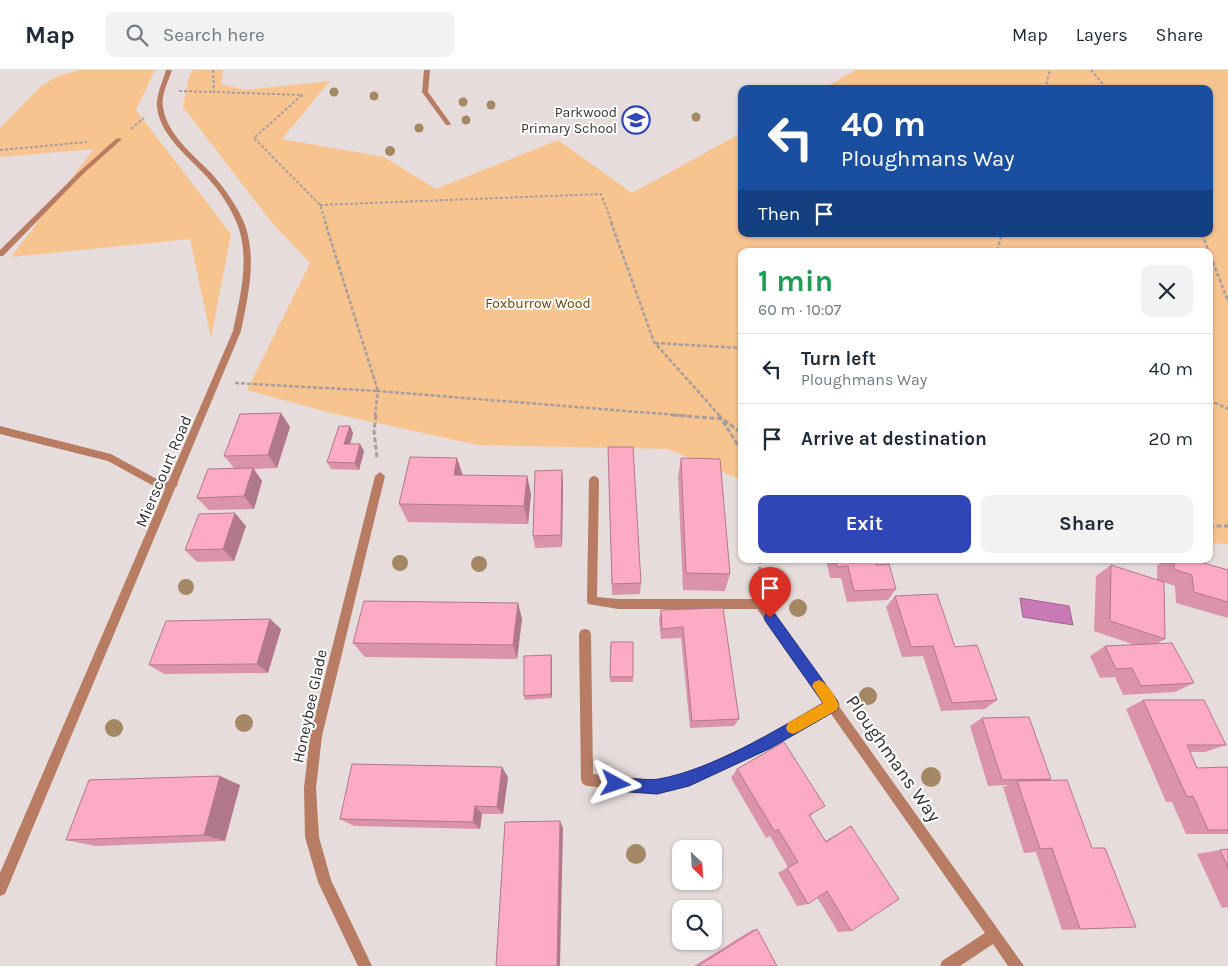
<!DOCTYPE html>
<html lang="en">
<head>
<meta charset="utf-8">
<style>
	:root { --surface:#fff; --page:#f2f2f3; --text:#1f2937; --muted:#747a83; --line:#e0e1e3; --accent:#2f46b7 }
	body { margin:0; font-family:Karla,sans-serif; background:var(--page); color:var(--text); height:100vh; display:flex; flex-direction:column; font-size:19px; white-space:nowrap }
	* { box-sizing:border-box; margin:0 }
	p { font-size:16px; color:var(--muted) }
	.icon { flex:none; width:28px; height:28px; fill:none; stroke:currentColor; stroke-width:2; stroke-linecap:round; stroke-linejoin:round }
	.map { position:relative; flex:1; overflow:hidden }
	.drawer { position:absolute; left:738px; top:178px; width:475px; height:315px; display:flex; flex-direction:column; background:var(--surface); border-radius:10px; box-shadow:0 1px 4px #0004 }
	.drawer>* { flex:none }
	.guide { position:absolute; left:738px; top:15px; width:475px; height:152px; border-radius:10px; box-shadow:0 1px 4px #0004; background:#1a4fa0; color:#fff; overflow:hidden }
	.needle { width:32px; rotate:155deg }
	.tools { position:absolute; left:672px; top:770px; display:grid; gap:10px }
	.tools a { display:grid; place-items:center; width:50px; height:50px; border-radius:10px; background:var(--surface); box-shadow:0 1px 4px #0004; font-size:25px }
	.pin { position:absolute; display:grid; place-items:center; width:42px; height:42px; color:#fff; margin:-51px -21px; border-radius:50% 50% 50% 0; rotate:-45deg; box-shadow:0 0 5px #0007 }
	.pin .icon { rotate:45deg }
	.me { position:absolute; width:55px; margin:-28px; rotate:95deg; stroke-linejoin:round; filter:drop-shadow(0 0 4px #0008) }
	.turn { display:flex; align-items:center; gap:18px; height:105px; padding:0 20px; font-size:22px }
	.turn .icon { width:65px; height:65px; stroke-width:2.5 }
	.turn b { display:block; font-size:35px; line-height:42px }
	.then { display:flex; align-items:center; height:48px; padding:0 20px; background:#0003; gap:10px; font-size:19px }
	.round { display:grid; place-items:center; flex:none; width:52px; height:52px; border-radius:10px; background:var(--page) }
	.headline { display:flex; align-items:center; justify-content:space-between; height:85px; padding:0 20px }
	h1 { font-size:30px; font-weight:700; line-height:38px; color:#1e9e55 }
	.primary-button { display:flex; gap:10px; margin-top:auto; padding:10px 20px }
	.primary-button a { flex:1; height:58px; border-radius:10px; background:var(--accent); color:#fff; font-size:20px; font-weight:700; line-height:58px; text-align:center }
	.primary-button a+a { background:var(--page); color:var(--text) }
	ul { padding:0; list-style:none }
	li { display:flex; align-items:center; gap:15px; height:70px; padding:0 20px; border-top:1px solid var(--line) }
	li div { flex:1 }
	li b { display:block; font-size:19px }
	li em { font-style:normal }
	header { display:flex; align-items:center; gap:30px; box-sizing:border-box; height:70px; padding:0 25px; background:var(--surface); border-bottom:1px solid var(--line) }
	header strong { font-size:24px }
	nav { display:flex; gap:28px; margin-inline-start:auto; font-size:18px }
	.search { width:350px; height:45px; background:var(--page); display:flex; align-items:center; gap:12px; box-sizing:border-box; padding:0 18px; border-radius:10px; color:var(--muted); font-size:19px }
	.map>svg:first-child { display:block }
	.green { fill:#f7c38f }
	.water { fill:#c979b5; stroke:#9d648e }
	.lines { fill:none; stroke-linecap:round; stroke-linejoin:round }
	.path-far2 { stroke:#a69e9e; stroke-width:2; stroke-dasharray:3 2; stroke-linecap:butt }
	.path-far1 { stroke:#a69e9e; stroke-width:2.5; stroke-dasharray:4 2; stroke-linecap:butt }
	.path { stroke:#a69e9e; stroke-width:3; stroke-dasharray:5 2.5; stroke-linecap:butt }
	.service { fill:#b77c62; fill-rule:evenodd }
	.minor { fill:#b77c62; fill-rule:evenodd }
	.tertiary { fill:#b77c62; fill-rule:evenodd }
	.tree { fill:#a48763 }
	.wall { fill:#da93a9 }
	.shaded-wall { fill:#b1788a }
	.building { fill:#fdabc5; stroke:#b1788a }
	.route { fill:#2f46b7; stroke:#1f2e77 }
	.slow { fill:#f59e0b }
	.labels { text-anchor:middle; stroke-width:4; stroke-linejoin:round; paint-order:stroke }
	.far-poi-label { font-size:14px; fill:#363232; stroke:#fff; text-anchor:end }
	.far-park-label { font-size:14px; fill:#6e4100; stroke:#fff }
	.street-label { font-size:16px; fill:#363232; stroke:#fff }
	.near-street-label { font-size:19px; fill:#363232; stroke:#fff }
</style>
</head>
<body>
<header>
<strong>Map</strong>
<div class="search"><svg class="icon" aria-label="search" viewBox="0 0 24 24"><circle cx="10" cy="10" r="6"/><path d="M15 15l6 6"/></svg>Search here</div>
<nav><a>Map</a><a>Layers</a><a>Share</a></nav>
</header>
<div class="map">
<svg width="1228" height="896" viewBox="0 0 1228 896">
	<rect width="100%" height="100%" fill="#e6dcdc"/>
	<!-- green -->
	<path class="green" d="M81,0H155L136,40L231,164L211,268L190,169L11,187L94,79L0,87V58L41,16L58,6Z
		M193,0H223L221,14L245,20L330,11L282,69L384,87L436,119L558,70L632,123L741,63V164H1209V19H822L856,0H1228V474L1209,473V181H741V410L668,379L478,375L331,343L247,320L310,193L273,154L183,37L189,6Z"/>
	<!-- water -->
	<path class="water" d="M1020,528L1069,536L1073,555L1023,547Z"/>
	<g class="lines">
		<!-- path-far2 -->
		<path class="path-far2" d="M213,0L214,22L302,25L254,68L320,135L326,153
			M1091,0L1107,19
			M1045,19L1050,0
			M179,21L214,22
			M131,59L144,48
			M0,80L87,72
			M320,135L601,124L612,153"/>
		<!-- path-far1 -->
		<path class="path-far1" d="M611,152L654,272L720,346
			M1202,164L1228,231
			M997,181L1002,164
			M655,273L741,278
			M235,313L378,321L325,152
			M1209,330L1228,339
			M375,346L378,321L688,346"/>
		<!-- path -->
		<path class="path" d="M376,345L374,361L377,388
			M672,345L723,349L741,363
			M719,345L741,380
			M1209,456H1228
			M760,489V513"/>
		<!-- service -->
		<path class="service" d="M117,68L122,69L83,104L3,186H0V180L79,102Z
			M0,356L111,384L162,412L173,410L176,411L178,414L176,417L161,420L108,391L0,364Z
			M594,406L597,407L599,410L597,527L618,529H760L764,531L765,534L764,537L760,539H618L588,534L587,531L589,410L591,407Z
			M585,559L589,560L591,564L593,704L657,710L688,703L762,669L828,631L832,629L836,631L838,635L836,639L770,677L689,715L657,722L587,716L583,714L581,710L579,564L581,560Z"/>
		<!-- minor -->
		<path class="minor" d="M424,0H430L428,22L451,54L450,55H446L422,22Z
			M380,402L385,406L322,666L316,718L319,767L331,810L372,896H358L318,812L305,767L304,718L310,666L375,406Z
			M760,529L764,531L1024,896H1008L993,874L960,896H940L942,891L985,863L756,537L755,534L756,531Z"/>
		<!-- tertiary -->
		<path class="tertiary" d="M166,0H172C168,12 161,25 163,37C167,65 194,85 212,104C225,119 238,137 245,155C257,190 248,226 241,261L5,824L0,826V803L233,261C240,227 250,190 238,156C231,138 220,121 207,107C189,87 160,66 157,37C156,25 163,11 166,0Z"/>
	</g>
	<!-- trees -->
	<g class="tree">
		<circle cx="334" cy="22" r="4.5"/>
		<circle cx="374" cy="26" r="4.5"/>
		<circle cx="463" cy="32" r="4.5"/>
		<circle cx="491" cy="35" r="4.5"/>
		<circle cx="696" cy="47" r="4.5"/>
		<circle cx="466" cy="50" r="4.5"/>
		<circle cx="419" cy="58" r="4.5"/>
		<circle cx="390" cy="81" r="5"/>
		<circle cx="400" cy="493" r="8"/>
		<circle cx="479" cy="494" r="8"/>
		<circle cx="186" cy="517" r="8"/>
		<circle cx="798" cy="538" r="9"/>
		<circle cx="868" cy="626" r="9"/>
		<circle cx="244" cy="653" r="9"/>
		<circle cx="114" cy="658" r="9"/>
		<circle cx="931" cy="707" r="10"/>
		<circle cx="636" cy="784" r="10"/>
	</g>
	<!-- wall -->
	<path class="wall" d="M281,343L290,357L277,398L254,399L262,411L254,439L209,440L197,428L234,398L224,386Z
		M350,356L353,363L350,374H360L364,381L359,400L331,399L327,392Z
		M608,377L641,513L640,524L612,525Z
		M457,388L463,405L527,406L531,424L528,454L408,452L399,434Z
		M681,388L730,504L725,521L683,520L678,407Z
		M562,400L563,413L562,477L535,478L533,466Z
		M246,456L234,491L197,492L185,480Z
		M826,489H875L877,495L896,519L888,530L847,532L841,508H830Z
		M1166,489H1190L1228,500V548L1176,533L1175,516L1164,512L1165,569L1156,574L1194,613L1175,622L1123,625L1115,607L1100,608L1090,586L1105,576L1135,575L1094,561L1096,506L1111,495L1157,510V496Z
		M895,526L955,577L997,630L985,639L941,641L923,586L902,587L886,537Z
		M518,533L522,549L517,589L365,587L353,573Z
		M723,538L739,649L734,656L690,658L681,568L661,569L659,550L661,540Z
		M270,549L281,559L268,603L164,604L149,595Z
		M611,572L633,607V612H610Z
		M551,585L552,590V628L525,630L524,626Z
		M1143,630L1226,675L1205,682H1190L1197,698L1228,699V764H1186L1172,732H1166L1126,639Z
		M982,648L1051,709L1047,711L1092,778L1136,857L1062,860L1036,782L1024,783L1003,717L1008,715L988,716L970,656Z
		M737,699L814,743L810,746L825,771L851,756V861L838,862L817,827L808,834L797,836L778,803L788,797L770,766L766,768L731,708Z
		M508,707L503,744H482L480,759L354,756L340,749Z
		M240,715L225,771L96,776L66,770Z
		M1228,779V837L1222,838L1197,784L1220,780Z
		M757,859L777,896H694L752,860Z"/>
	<!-- shaded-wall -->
	<path class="shaded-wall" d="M281,343L290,357L277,398L268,385Z
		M350,356L353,363L348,381L344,374Z
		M360,374L364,381L359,400L355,393Z
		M457,388L463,407L454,405Z
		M253,398L262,411L254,439L244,426Z
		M562,400L563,413L562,477L561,465Z
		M527,406L531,424L528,454L524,436Z
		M235,443L246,456L234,491L223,479Z
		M518,533L522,549L517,589L513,575Z
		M270,549L281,559L268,603L257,594Z
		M551,585L552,590V628L551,624Z
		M502,697L508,707L503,744L497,737Z
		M220,706L240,715L225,771L204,765Z
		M475,736L482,744L480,759L473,752Z
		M560,751L563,758L560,896H557Z"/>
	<!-- building -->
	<path class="building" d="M281,343L268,385L224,386L240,344Z
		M339,356H350L344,374H360L355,393L327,392Z
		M608,377H633L641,513L612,514Z
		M410,387L457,388L454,405L527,406L524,436L399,434Z
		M681,388L720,389L730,504L686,503Z
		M253,398L244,426L197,428L208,399Z
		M562,400L561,465L533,466L535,401Z
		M235,443L223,479L185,480L199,444Z
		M835,489H875L877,495L889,494L896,519L854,521L848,496L837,497Z
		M1174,489H1190L1228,500V532L1194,522L1192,505L1174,499Z
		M1111,495L1164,512L1165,569L1110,551Z
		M937,524L955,577L977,575L997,630L952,633L933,576L911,577L895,526Z
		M364,531L518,533L513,575L353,573Z
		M723,538L739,649L692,651L683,557L662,559L661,540Z
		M270,549L257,594L149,595L166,551Z
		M611,572H633V607H610Z
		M1172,573L1194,613L1141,616L1132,598L1116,599L1105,576Z
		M551,585V624L524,626V586Z
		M1143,630H1204L1226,675H1187L1197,698L1227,697L1228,699V760H1208L1193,726L1187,727Z
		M1029,647L1051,709L1002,710L982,648Z
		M784,672L825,736L809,745L826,772L851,756L899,829L851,861L827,821L808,834L787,798L798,792L778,759L775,762L737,699Z
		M352,694L502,697L497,737L475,736L473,752L340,749Z
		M220,706L204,765L66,770L89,710Z
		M1067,710L1092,778H1105L1136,857L1080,859L1052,778L1040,779L1017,711Z
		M560,751L557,896H496L505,752Z
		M1228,779V797L1220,780Z
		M757,859L777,896H698Z"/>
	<!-- route -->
	<path class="route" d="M770,543L775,544L837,630L839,635L837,640L771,678L689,716L657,724L616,721L611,719L609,714L611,709L616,707C630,708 646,711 659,709C713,699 775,661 823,633L766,552L764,548L766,544Z"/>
	<!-- slow -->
	<path class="slow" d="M819,610C828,613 835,626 839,635L837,640L798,662L793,664L788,662L786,658L788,653L823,633L812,616L814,612Z"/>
	<!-- icons -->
	<defs>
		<g id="school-ring" transform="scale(1.4375)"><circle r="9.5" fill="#fff" stroke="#2f46b7" stroke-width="1.5"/><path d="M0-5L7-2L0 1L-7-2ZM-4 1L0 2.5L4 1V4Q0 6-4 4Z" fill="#2f46b7"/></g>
	</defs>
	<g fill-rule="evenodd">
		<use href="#school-ring" x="636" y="50"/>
	</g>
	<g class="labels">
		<!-- far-poi labels -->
		<g class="far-poi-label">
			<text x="617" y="47">Parkwood<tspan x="617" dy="16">Primary School</tspan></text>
		</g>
		<!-- far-park labels -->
		<g class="far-park-label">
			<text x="538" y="238">Foxburrow Wood</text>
		</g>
		<!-- street labels -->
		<g class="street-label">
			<text transform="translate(163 401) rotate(-67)" y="6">Mierscourt Road</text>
			<text transform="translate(309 636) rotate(-78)" y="6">Honeybee Glade</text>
		</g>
		<!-- near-street labels -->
		<g class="near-street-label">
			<text transform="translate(894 688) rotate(55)" y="7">Ploughmans Way</text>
		</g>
	</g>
</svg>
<div class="tools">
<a><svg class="needle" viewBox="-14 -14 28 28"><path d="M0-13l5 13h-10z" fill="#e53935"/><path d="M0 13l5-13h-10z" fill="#747a83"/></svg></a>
<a><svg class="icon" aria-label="search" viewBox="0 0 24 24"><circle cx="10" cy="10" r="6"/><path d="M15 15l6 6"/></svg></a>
</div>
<div class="pin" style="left:770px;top:548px;background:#d93025"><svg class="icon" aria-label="arrive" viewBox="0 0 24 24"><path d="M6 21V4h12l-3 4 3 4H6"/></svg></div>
<svg class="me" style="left:616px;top:714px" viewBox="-20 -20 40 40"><path d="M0-17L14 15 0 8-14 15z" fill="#2f46b7" stroke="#fff" stroke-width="4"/></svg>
<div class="guide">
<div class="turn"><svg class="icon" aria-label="left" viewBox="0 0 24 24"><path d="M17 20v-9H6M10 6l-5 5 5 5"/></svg><div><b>40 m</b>Ploughmans Way</div></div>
<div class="then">Then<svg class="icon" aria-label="arrive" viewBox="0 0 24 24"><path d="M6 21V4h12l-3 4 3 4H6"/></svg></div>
</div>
<section class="drawer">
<div class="headline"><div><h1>1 min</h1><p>60 m · 10:07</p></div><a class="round"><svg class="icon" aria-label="close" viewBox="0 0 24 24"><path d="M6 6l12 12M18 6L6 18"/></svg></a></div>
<ul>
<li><svg class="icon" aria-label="left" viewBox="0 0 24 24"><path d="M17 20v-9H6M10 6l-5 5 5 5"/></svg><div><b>Turn left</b><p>Ploughmans Way</p></div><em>40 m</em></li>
<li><svg class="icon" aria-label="arrive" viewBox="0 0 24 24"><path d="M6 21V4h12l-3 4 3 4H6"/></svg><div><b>Arrive at destination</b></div><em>20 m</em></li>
</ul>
<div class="primary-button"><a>Exit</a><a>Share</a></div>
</section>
</div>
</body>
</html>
